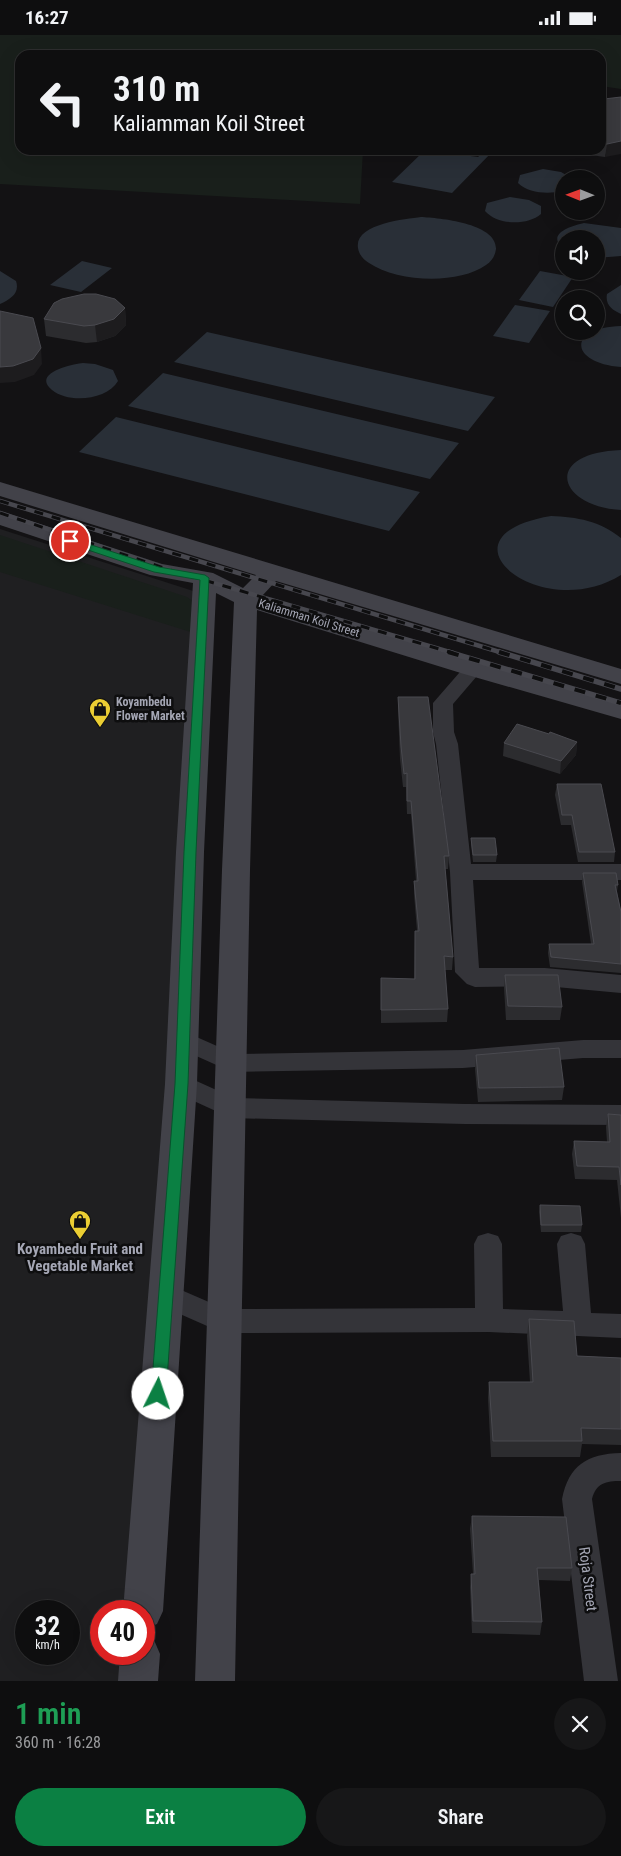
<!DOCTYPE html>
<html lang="en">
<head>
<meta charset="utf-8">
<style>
	:root { --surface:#0e0e0f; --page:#171718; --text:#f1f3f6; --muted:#9b9c9e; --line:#2e2e2f; --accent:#0b8043 }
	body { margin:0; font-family:"Roboto Condensed",sans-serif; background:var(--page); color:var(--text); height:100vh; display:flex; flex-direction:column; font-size:19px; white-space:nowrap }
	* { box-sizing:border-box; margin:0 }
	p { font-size:16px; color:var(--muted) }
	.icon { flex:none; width:28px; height:28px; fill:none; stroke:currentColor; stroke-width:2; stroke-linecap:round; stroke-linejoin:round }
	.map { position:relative; height:1646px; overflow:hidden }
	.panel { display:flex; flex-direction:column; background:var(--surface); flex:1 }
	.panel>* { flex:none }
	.hud { position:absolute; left:15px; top:15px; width:591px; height:105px; border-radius:15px; box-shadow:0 5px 20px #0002,0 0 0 1px var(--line); background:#0e0e0f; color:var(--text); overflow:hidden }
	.needle { width:32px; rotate:271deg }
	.fabs { position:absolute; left:555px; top:135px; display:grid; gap:10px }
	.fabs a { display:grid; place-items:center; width:50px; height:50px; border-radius:50%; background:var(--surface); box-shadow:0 5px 20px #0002,0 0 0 1px var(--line); font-size:25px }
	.speed { position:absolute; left:15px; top:1565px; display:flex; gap:10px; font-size:25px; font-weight:700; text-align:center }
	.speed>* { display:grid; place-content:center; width:65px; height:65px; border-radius:50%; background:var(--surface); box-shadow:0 5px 20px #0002,0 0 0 1px var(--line); line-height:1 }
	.speed small { font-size:12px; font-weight:400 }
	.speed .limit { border:8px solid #d22; background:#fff; color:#111 }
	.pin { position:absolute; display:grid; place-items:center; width:42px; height:42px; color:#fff; margin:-21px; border:2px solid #fff; border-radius:50%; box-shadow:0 1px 5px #0007 }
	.me { position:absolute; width:55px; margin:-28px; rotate:4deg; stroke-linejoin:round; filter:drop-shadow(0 0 4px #0008) }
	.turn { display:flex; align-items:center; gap:18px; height:105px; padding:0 15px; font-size:22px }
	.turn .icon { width:65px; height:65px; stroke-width:2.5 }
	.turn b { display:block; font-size:35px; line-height:42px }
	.round { display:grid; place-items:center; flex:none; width:52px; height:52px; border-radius:26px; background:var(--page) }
	.overview { display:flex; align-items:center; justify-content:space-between; height:85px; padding:0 15px }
	h1 { font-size:30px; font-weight:600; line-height:38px; color:#1e9e55 }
	.action { display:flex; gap:10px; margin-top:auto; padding:10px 15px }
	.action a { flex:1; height:58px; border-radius:30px; background:var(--accent); color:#fff; font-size:20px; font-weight:600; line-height:58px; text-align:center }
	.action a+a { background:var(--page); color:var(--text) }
	.status { display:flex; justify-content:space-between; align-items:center; height:35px; padding:0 25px; background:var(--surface); direction:ltr }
	.status svg { height:14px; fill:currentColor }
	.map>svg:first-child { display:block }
	.built { fill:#1f1f21; fill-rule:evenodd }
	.green { fill:#191f1b }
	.water { fill:#292f37 }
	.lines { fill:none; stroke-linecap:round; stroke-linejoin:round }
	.street { fill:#343439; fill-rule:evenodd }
	.secondary { fill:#424249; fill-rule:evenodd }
	.rail-far1-casing { stroke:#47474e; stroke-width:4.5 }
	.rail-casing { stroke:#47474e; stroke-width:5.5 }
	.rail-far1 { stroke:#0e0e0f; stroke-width:3; stroke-dasharray:9; stroke-linecap:butt }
	.rail { stroke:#0e0e0f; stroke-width:4; stroke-dasharray:11; stroke-linecap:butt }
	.wall { fill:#2c2c2f }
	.shaded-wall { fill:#1d1c1e }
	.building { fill:#39393d; stroke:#4a4a50 }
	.route { fill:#0b8043; stroke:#07532c }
	.labels { text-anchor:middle; stroke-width:5; stroke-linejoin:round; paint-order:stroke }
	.street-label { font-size:12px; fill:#a4a6b4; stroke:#0e0e0f }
	.poi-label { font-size:12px; font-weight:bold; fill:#a4a6b4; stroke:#0e0e0f; text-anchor:start }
	.near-poi-label { font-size:15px; font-weight:bold; fill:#a4a6b4; stroke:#0e0e0f }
	.near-street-label { font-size:15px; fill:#a4a6b4; stroke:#0e0e0f }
</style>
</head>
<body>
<div class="status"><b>16:27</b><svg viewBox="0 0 49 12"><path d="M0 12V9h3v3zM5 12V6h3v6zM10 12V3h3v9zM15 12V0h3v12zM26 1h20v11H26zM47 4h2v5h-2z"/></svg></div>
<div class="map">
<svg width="621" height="1646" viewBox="0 0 621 1646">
	<rect width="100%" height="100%" fill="#131214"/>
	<!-- built -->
	<path class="built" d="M0,494L212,562L181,891L133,1576H101V1619H130L128,1646H0ZM26,1576H69V1619H26Z"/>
	<!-- green -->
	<path class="green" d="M0,0H621V54L601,51V20H20V115H363L360,169L0,149Z
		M0,500L187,562L194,567L197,599L0,537Z"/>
	<!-- water -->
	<path class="water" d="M425,115L478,122L486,115H494L452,158L392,147Z
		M543,134L561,137L573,144H564V156C549,159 529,159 518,148L520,140Z
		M510,162L529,165L541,171V179C527,191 497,190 485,176L487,168Z
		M421,182C439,183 497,188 496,214C495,221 492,226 486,230C458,250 397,247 369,228C364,225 359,220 358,213C354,189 405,184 421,182Z
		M584,188L621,193V221L596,223V204H564V214C545,199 571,191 584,188Z
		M82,226L112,233L81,257L50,250Z
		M0,236L16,246C20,258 11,264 0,269Z
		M540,236L573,242L553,272L519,265Z
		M621,250V279C612,275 605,270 607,259Z
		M515,270L550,276L529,308L493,301Z
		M621,291V332C570,328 566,293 621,291Z
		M207,297L495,362L468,396L174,327Z
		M83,328L95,329L113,335L118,346C107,365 69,369 52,355C31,338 73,329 83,328Z
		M163,338L459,408L430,444L128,371Z
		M116,382L420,457L389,496L79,417Z
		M621,415V475C557,471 542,418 621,415Z
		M551,481C577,482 600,486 621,503V540C541,590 430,501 551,481Z"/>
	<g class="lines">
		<!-- street -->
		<path class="street" d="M473,628L480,630L483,634L453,669L454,697L458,709L471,829H621V845H473L479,933H545L621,940V958L545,951L475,952L467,949L455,937L450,837L436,709L433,697V668L466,630Z
			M183,996L235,1019L463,1015L583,1005H621V1023H583L463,1033L232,1037L174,1011L171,1005L174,999Z
			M181,1039L234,1063L465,1069L621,1070V1090L465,1089L231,1083L172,1056L168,1049L172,1042Z
			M488,1198L498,1201L502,1209L503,1274L563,1276L557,1209L561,1201L571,1198L581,1201L585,1209L591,1278L621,1279V1303L489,1297L223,1298L155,1268L151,1260L155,1252L165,1248L225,1274L475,1273L474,1209L478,1201Z
			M621,1418V1446C606,1446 596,1448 592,1464L618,1646H584L562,1464C569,1430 587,1419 621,1418Z"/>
		<!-- secondary -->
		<path class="secondary" d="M0,447L621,634V649L276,546L262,561L482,629L621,668V684L464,639L257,575L250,835L235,1646H195L222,835L234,567L216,558L204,817L197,1049L163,1576L157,1589L144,1595V1576H123L165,1049L176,817L193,548L150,540L0,490V476L162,529L213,538L243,553L256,540L0,461Z
			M144,1601L154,1605L160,1619L158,1646H118L120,1619H144Z"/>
		<!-- rail-far1 casing -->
		<g class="rail-far1-casing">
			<path id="rail-far1" d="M0,466L503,618
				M0,478L173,536L453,618"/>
		</g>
		<!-- rail casing -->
		<g class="rail-casing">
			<path id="rail" d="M448,617L621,668
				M499,617L621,654"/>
		</g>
		<!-- rail-far1 -->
		<use href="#rail-far1" class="rail-far1"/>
		<!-- rail -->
		<use href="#rail" class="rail"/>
	</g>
	<!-- wall -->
	<path class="wall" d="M621,62L605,122L583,119L575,115H601V65Z
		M125,273L126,290L115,301L97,307L86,308L46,301L44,284Z
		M398,662L449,821L448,834H445L453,922L452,935H445L448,974L447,987L381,988V943L414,944L415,896H417L414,859V846H416L411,779H407L406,752H403L400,724L398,675Z
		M549,699L577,707L576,720L560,739L503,721L504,708Z
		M557,749L615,817L614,827H578L571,790H561L555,760Z
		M471,803L497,820L496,827H473L471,810Z
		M583,838L618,850L617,856L621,877V938L550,932L548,918L549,909H591L582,847Z
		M505,940L562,972L560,985H506L504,953Z
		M476,1020L564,1052L562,1065L478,1067L475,1034Z
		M608,1079L621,1080V1183L617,1145L575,1144L572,1119L574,1106L607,1107L606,1092Z
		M540,1170L582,1190L581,1197H541L539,1177Z
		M529,1284L577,1321L621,1323V1410L582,1409L580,1422H491L488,1363L489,1347H530L527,1301Z
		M472,1481L572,1533L570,1546L539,1545L542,1587L540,1600L472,1598L470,1552L471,1539H473L470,1494Z"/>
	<!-- shaded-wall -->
	<path class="shaded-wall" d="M621,106V119L605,122L607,109Z
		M125,273L126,290L115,301L97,307L95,290Z
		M41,313L42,329L34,340L15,347L0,348V332Z
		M577,707L576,720L560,739L561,726Z"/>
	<!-- building -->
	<path class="building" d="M621,62V106L607,109H601V65L604,64Z
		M84,259H96L115,264L125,273L114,284L95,290L84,291L44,284L54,268L62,264Z
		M0,276L33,283L41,313L33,324L13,331L0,332Z
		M398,662H428L449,821H444L453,922L444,921L448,974L381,975V943L415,944V896H419L414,846H418L411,766H407V738L404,739L401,711Z
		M517,689L549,699L550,697L577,707L561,726L504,708Z
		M557,749H601L615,817H579L572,780H562Z
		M471,803H495L497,820H473Z
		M583,838H616L618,850H615L621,877V929L551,922L549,909H594Z
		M505,940H558L562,972L508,971Z
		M559,1013L564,1052L479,1053L476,1020Z
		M608,1079L621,1080V1150L619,1132L577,1131L574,1106L610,1107Z
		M540,1170L580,1171L582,1190H541Z
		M529,1284L574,1286L577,1321L621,1323V1394L581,1393L582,1406H493L489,1347H533Z
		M472,1481L566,1482L572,1533H537L542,1587L473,1586L471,1539H475Z"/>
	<!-- route -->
	<path class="route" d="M70,503L159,532L205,540L209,543L196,817L188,1049L166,1359L164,1363L158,1365L153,1363L151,1359L175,1049L184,817L200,545L154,537L67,508L65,506Z"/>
	<!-- icons -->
	<defs>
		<g id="shop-pin" transform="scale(1.125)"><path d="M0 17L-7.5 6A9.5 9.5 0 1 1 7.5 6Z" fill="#ebce33" stroke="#0e0e0f"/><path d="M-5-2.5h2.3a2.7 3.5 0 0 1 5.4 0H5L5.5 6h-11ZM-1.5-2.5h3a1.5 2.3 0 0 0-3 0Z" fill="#111"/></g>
	</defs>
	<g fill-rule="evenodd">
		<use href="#shop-pin" x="100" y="674"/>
		<use href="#shop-pin" x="80" y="1186"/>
	</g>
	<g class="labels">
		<!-- street labels -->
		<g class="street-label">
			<text transform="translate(309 583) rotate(17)" y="4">Kaliamman Koil Street</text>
		</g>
		<!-- poi labels -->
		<g class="poi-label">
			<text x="116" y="671">Koyambedu<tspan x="116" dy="14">Flower Market</tspan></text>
		</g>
		<!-- near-poi labels -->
		<g class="near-poi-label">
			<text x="80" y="1219">Koyambedu Fruit and<tspan x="80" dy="17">Vegetable Market</tspan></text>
		</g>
		<!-- near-street labels -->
		<g class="near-street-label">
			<text transform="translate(588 1544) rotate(83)" y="5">Roja Street</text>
		</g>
	</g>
</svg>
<div class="fabs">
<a><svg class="needle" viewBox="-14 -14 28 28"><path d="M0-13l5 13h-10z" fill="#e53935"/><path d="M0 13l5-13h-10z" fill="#9b9c9e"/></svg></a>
<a><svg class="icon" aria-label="sound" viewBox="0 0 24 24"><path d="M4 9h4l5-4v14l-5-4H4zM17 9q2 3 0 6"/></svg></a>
<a><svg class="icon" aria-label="search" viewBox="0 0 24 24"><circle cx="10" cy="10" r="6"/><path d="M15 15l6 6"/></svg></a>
</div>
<div class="speed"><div>32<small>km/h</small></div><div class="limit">40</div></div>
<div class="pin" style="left:70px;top:506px;background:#d93025"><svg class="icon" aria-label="arrive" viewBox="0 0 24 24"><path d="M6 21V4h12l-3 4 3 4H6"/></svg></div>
<svg class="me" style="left:158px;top:1359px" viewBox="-20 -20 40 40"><circle r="19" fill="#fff"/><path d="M0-13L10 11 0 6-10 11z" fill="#0b8043"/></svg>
<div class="hud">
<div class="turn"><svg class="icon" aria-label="left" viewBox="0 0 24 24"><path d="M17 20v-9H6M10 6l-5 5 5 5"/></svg><div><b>310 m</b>Kaliamman Koil Street</div></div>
</div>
</div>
<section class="panel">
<div class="overview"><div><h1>1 min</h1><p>360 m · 16:28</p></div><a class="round"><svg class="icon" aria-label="close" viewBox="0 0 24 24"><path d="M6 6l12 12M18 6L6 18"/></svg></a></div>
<div class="action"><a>Exit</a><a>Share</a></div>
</section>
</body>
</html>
